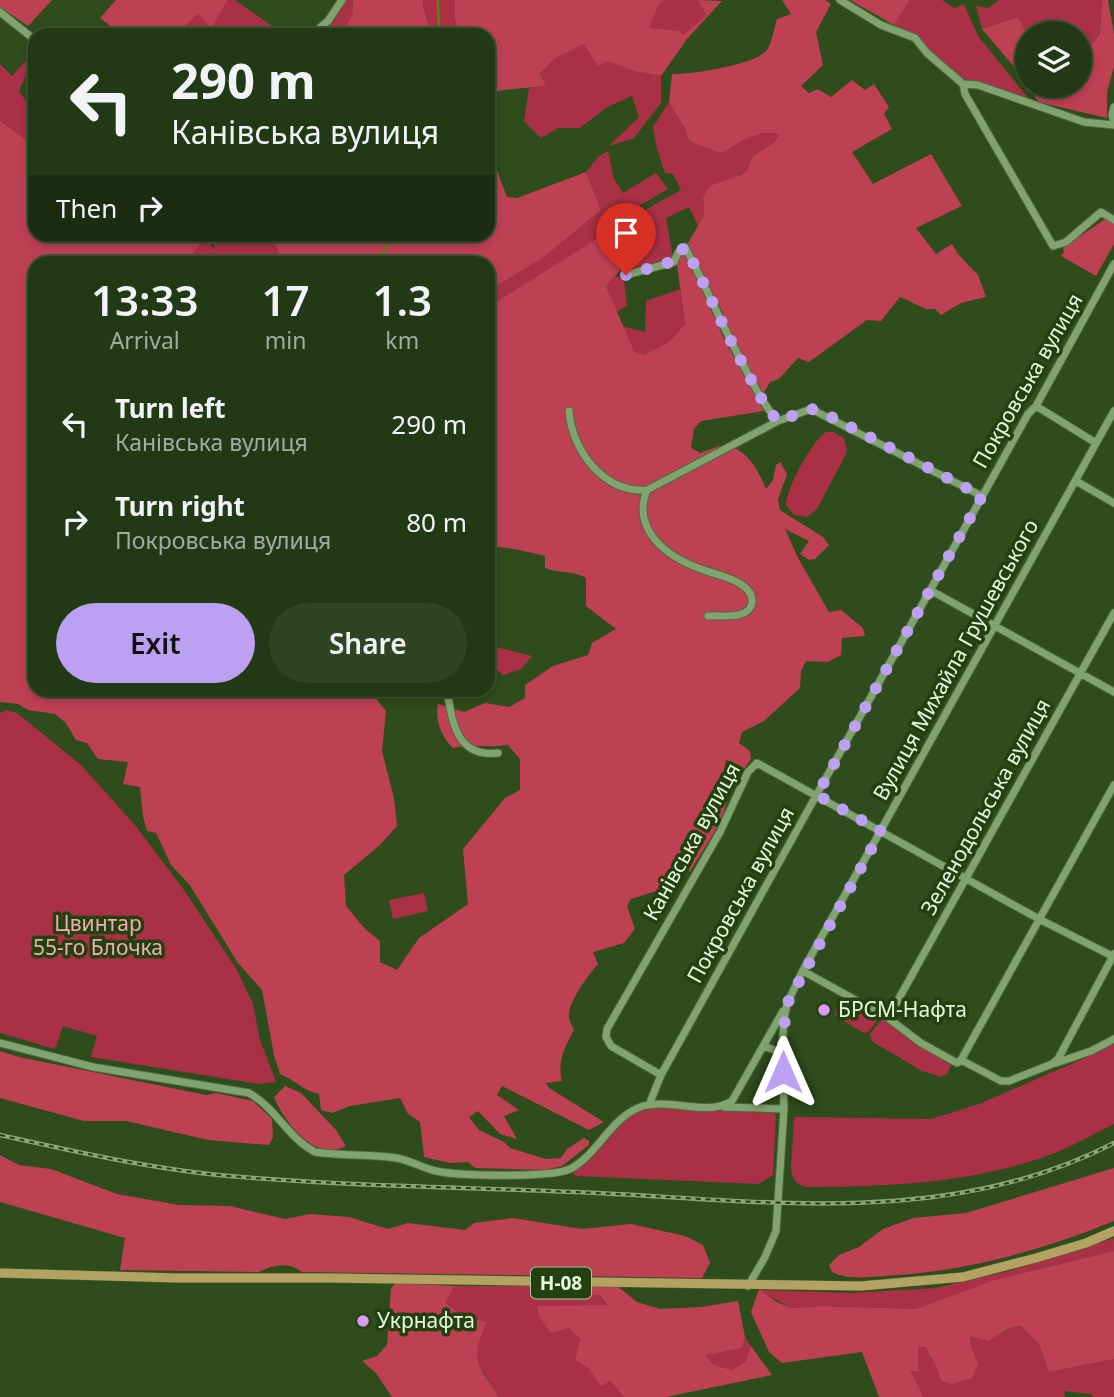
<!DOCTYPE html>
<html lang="en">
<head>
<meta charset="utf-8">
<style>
	:root { --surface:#223915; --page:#2e4422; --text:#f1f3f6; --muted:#a2aca0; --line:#3f5334; --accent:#bca0f2 }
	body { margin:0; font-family:"Noto Sans",sans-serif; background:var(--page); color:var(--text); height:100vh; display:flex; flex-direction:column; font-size:26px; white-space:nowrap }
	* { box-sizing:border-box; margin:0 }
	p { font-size:23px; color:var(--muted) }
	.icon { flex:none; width:38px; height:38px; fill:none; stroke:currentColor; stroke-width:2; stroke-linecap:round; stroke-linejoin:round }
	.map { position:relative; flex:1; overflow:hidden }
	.sheet { position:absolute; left:28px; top:256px; width:467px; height:441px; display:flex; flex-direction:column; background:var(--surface); border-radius:21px; box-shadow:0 4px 10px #0003,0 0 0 2px var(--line) }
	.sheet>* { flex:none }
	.top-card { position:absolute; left:28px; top:28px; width:467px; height:214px; border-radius:21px; box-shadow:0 4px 10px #0003,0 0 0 2px var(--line); background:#223915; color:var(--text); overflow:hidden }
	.tools { position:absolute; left:1015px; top:21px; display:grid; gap:14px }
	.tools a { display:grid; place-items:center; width:77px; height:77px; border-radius:50%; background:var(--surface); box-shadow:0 4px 10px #0003,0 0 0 2px var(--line); font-size:35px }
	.pin { position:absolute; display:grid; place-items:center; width:60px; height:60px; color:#fff; margin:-72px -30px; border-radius:50% 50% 50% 0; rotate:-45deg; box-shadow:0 0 7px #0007 }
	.pin .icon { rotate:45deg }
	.me { position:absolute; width:77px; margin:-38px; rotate:0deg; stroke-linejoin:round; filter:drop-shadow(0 0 5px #0008) }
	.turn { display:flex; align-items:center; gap:24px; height:147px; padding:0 28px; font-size:32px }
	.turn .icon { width:91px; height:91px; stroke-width:2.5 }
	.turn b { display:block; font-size:49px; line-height:60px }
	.then { display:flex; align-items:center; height:66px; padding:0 28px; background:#0003; gap:14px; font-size:26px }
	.eta { display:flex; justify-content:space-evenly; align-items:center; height:119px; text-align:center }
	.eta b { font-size:42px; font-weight:600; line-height:49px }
	.button { display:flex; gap:14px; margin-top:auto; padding:14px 28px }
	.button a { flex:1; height:80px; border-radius:42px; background:var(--accent); color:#111; font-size:28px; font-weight:600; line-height:80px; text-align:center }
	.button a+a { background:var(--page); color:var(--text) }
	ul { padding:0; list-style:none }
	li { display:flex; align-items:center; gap:21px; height:98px; padding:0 28px }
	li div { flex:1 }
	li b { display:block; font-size:26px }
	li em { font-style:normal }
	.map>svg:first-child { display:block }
	.green { fill:#aa3045 }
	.forest { fill:#be4053 }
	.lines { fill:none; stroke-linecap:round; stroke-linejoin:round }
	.stream { stroke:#4b8f17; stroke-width:2 }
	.minor-casing { stroke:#4f693e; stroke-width:9 }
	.major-casing { stroke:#4f693e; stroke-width:10 }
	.minor { stroke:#81a370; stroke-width:7 }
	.major { stroke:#b3a262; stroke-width:9 }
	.rail-casing { stroke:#8ca47e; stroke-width:4.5 }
	.rail { stroke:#234110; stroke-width:2; stroke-dasharray:5; stroke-linecap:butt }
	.route { stroke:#bca0f2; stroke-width:12; stroke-dasharray:0 21.6 }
	.poi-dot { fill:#da9af6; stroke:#234110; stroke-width:2.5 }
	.labels { text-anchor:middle; stroke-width:7; stroke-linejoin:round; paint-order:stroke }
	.shield { fill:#234110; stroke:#acc2a0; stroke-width:2 }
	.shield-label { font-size:19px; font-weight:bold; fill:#e7f9de }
	.street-label { font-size:21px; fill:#e7f9de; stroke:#234110 }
	.park-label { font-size:21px; fill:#eeadb0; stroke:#234110 }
	.poi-label { font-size:21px; fill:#e7f9de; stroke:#234110; text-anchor:start }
</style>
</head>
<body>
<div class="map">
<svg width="1114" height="1397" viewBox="0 0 1114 1397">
	<rect width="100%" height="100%" fill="#2e4c1c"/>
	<!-- green -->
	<path class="green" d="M228,0H235L285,35H177L198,14L211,27Z
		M345,0H353L352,17L344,30L343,35H316Z
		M424,0H455V21L461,35H432L423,6Z
		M664,0H697L708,15L683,35L648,29L659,4Z
		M910,0H942L954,8L964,4L978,36L1029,99L990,85L962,79L941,63L916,36L894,25Z
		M999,0H1102L1100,34L1087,51L1080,49V33L1027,34L1018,17L982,29L976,6L988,8Z
		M584,43C612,64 627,70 661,76V103L634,138L609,146L639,117L632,96L607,107L580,128H558L541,138L524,121L529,88L546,86L540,74L554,59Z
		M35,51V66L25,77L19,91L27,102L35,94V146L0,121V64L12,76Z
		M669,102L684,127L689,141L721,152C738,144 760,127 779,135L774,142L753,156L747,170L703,197L704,215L698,226L689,207L666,218L673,258L627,272L621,269L625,265L629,242L638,227L632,217L681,190L673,174L665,173L657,149L653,127Z
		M608,151L614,179L623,193L656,173L668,189L605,226L607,234L488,307V291L543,258L601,210L586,172L599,156Z
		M210,234L274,235L273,239L282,258L276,262H186L188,257L204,239L215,249Z
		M615,276L624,279L627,306L616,312L606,285Z
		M680,289L685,324L670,341L644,355L634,351L622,326L645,332L646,301Z
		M826,432H833L844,438L847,450L845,456L817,509L807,517L794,515L786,505C785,491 813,439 826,432Z
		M488,645L532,656L521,669L503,675L488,662Z
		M7,710L17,713L81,765L135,825L184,890L237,970L253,1004L260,1040L276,1082L259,1084L91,1057L97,1036L63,1026L55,1049L0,1033V713Z
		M424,893L428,911L393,919L389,900Z
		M844,997L877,1015L876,1022L868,1032L864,1033L835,1016V1012Z
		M883,1018L952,1062L948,1073L941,1077L922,1071L870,1040L872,1038L869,1035Z
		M1114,1042V1124C1090,1136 1066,1150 1041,1158C964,1184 885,1187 805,1187C795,1183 793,1180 791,1169L794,1117L931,1119L979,1104L1085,1058Z
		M657,1107L774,1113L776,1117L773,1175L759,1184L575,1176L573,1172L576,1169L632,1114Z
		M1114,1238V1251L994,1280L915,1309L825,1306L791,1308L759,1290L849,1293L936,1288L1009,1271Z
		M454,1286H526L547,1294H599L607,1306H537L551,1333L569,1328L580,1339L575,1360L589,1369L601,1387L610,1381L624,1397H499L477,1362L476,1345L464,1316L444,1303Z
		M1021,1326L1039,1344L1049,1372L1114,1359V1397H1093L1091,1394L1064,1391L1065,1397H924L911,1370H918L917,1347H925L936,1366L941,1381L978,1364L971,1346L970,1336L1002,1334L1012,1327Z
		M745,1337L751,1346L745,1362L732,1370L714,1365L706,1354L742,1348Z"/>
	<!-- forest -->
	<path class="forest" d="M0,0H52L28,26L0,7Z
		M116,0H228L211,28L198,14L177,35H122L100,18Z
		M353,0H424L423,6L432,35H343L344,30L352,16Z
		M455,0H664L659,4L649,28L679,31L683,35L707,15L697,0L722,1L687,39L661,76L634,71L608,61L598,66L584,44L554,59L540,74L546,86L504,90L488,93V35H461L455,21Z
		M782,0H825L831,4L816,32L823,65L801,86L809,93L818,89L831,97L852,80L865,90L874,84L889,107L884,114L892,129L852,152L873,184L931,154L962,206L916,228L936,254L952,244L958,254L978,275L986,297L961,303L941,315L935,309H926L900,297L881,321L867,320L809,362L798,358L779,379L770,382L762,396L728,332L723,313L687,245L704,215L703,197L710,186L740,175L747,170L753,156L774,142L779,135C760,127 738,144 721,153L689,141L684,127L669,102L672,74C692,74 755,65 767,50C772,43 774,28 777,19L791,14Z
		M850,0H910L894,25Z
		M1102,0H1108L1114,34V67L1107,92V118L1038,102L1029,86H1080V49L1087,50L1100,34Z
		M1018,17L1027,34V82L982,29Z
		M488,103L497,123L496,168L507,197L517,198L586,172L601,210L543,258L488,291V262H276L281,258L273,239L274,235L488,234Z
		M0,121L35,146V234H203L204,239L186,262H35V690H369L386,711L382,751L394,798L397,826L380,845L344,875L346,906L366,930L380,941V962L397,970L419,938L468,904L463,849L505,798L520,790V759L508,745C488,748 474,744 453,748C441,737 435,720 438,704L464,712L485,703L509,707L525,698V685L553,666L588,655L592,643L616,629L586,606V578C574,570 559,574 545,568V556C534,553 499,545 488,547V307L632,217L638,227L629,242L625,265L606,286L634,351L644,355L670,341L685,324L677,265L680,257L686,254L725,341L764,411L701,421L694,429L691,448L700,453C707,451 716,446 723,446C745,444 760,473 766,489L773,480L776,465L780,462L787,474L778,499L780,510L823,537L829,545L815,559L809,560L800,554L809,541L785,529L798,558L829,612L841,610L863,628L865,636L842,638L841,655L828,662L806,661L801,671L800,688L764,721L742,732L739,743L750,751L751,759L744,769L735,768L726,759C723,770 729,781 728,792C727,820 703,848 690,872L686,868L697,844L687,845L677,856L661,893L653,892L631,899L627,906L635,929L624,943L593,952L598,964C589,974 570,1000 569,1013C568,1019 571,1024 574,1030C565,1047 557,1061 562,1081L546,1083L549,1088L604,1122L589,1130L502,1086L497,1095L519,1110L504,1116L517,1139L500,1134L478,1111L469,1117L479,1130L504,1142L510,1148L546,1159L561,1158L567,1149L584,1138L589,1141V1145L562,1166L544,1170L475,1168L468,1162L450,1163L424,1157L420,1122L408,1114L400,1098L350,1106L332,1113L321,1110L319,1094C304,1091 295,1080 280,1074L274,1055L262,990L238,963L189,884L171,865L156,833L147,831L143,816L140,787L123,784L128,762L98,759L87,743L76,740L66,723L55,714L28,710L18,704L0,702Z
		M1105,219L1114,224V244L1096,276L1061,256L1064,252L1063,248Z
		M0,1051L19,1057L206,1095L216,1093L253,1101L272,1119L273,1137L269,1145L208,1140L126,1121H84L0,1098Z
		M285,1086L301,1093L336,1130L346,1146C315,1163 284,1122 274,1097Z
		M0,1155L19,1165L51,1169L117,1194L179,1205L230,1206L285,1219L310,1214L349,1217L388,1229L408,1223L465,1230L474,1223L513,1218L582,1229L631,1224L685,1236L703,1245L710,1263L702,1278L302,1272C288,1261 273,1265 258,1272L120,1270L125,1238L0,1202Z
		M1114,1168V1221C1041,1251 964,1272 884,1276C866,1277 848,1280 832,1272L829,1265L839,1255L859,1247L883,1229L913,1218L966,1213Z
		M1114,1251V1359L1049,1372L1039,1344L1021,1326L1012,1327L988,1341L970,1336L971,1346L978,1364L972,1378L952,1384L941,1381L936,1366L925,1347H918V1371H911L924,1397H879L862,1352L782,1363L769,1352L751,1312L759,1289L777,1302L791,1308L825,1306L915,1309L994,1280Z
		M396,1283L454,1286L445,1303L464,1316L487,1322C469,1362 477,1362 499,1397H392L376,1373L362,1361L377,1356L387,1345L391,1288Z
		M526,1286H617L637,1302L660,1309L701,1307L738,1301L745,1337L742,1348L706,1355L714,1365L732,1370L745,1362L751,1346L772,1375L666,1397H624L610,1381L601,1387L589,1369L575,1360L580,1339L569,1328L551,1333L539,1316L537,1306L607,1305L600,1295L547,1294Z"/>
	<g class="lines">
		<!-- stream -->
		<path class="stream" d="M438,0L439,35
			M380,262L390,234"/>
		<!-- minor casing -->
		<g class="minor-casing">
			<path id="minor" d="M840,0L881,25L915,38L927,53L963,84L965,94L1053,246L1066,242L1101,212L1114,220
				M0,12L35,40
				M311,35L328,21L342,0
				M963,84L978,85L1084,122L1114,125
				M1114,107L1112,115L1114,122
				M626,275L674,262L678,253L685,247C707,288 724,330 746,370C756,389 764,406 778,421
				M1036,406L1096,443
				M569,411C572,451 604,493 647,490L778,421L811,409L982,496
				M1076,481L1114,503
				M647,490C631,530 667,557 701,569C714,574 731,577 742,585C748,589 753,595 752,603C749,620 721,615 708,616
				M930,590L1114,692
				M447,690C452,721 456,758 498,753
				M803,971L888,1018L921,1043L957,1063L961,1060L1001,1081H1009L1052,1064L1058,1059L1114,954
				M888,1018L1114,613
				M0,1043L93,1067L249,1093C277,1109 287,1137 315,1152C342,1156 369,1154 396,1158C410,1160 422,1168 436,1171C458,1176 551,1178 570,1169C598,1155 611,1116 643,1106C671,1098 707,1117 732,1101L783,1011
				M764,1046L782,1053
				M961,1060L1114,785
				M1056,1063L1091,1051L1114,1039
				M661,1075L611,1046L606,1037L607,1029L720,832L748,772L757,763L1039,919L1114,957
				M649,1105L661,1075L1028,414L1036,406L1114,264
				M724,1107L784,1109
				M748,1286L765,1257L776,1231L784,1109L782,1053L784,1019L787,1004L802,972L1114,411"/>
		</g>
		<!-- major casing -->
		<g class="major-casing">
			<path id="major" d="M0,1273L177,1278H331L861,1286L963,1277L1036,1258L1086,1243L1114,1231"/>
		</g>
		<!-- minor -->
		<use href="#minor" class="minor"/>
		<!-- major -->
		<use href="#major" class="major"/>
		<!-- rail casing -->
		<g class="rail-casing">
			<path id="rail" d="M0,1135C76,1152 152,1169 229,1176C344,1186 459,1187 574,1192C758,1199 943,1231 1114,1143"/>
		</g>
		<!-- rail -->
		<use href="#rail" class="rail"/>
	</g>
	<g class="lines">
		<!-- route -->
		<path class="route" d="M626,275L674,261L678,253L685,247C707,288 724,330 746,370C756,389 764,406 778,421L811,409L822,412L982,496L817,795L881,831L787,1004L783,1035V1072"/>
	</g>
	<!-- markers -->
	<g class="poi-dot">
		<circle cx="824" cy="1010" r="7"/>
		<circle cx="363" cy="1321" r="7"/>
	</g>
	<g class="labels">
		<!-- shield labels -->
		<rect class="shield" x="531" y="1267.5" width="60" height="31" rx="5"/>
		<g class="shield-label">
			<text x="561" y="1290">Н-08</text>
		</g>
		<!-- street labels -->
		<g class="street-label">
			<text transform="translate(1028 381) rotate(-60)" y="7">Покровська вулиця</text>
			<text transform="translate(956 660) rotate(-61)" y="7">Вулиця Михайла Грушевського</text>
			<text transform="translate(986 807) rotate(-61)" y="7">Зеленодольська вулиця</text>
			<text transform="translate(692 842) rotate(-61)" y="7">Канівська вулиця</text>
			<text transform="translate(741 895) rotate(-61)" y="7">Покровська вулиця</text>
		</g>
		<!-- park labels -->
		<g class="park-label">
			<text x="98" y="931">Цвинтар<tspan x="98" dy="24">55-го Блочка</tspan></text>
		</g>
		<!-- poi labels -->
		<g class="poi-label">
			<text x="838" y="1017">БРСМ-Нафта</text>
			<text x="377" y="1328">Укрнафта</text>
		</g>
	</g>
</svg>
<div class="tools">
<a><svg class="icon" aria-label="layers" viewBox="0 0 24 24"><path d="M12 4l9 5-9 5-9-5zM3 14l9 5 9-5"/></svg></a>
</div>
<div class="pin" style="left:626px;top:275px;background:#d93025"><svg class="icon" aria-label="arrive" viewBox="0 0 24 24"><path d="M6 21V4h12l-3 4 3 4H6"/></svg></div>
<svg class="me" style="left:783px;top:1072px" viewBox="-20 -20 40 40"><path d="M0-17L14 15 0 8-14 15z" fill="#bca0f2" stroke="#fff" stroke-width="4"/></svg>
<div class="top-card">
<div class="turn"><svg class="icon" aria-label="left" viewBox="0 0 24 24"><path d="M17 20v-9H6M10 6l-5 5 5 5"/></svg><div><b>290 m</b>Канівська вулиця</div></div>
<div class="then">Then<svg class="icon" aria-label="right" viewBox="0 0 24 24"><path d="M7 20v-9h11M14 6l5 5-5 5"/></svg></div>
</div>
<section class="sheet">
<div class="eta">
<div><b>13:33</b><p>Arrival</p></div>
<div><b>17</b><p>min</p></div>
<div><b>1.3</b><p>km</p></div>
</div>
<ul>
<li><svg class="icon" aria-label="left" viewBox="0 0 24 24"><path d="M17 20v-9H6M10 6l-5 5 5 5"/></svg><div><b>Turn left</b><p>Канівська вулиця</p></div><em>290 m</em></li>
<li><svg class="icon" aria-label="right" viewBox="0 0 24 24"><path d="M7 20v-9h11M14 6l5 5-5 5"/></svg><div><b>Turn right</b><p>Покровська вулиця</p></div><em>80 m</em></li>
</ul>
<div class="button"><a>Exit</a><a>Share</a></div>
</section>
</div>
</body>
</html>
